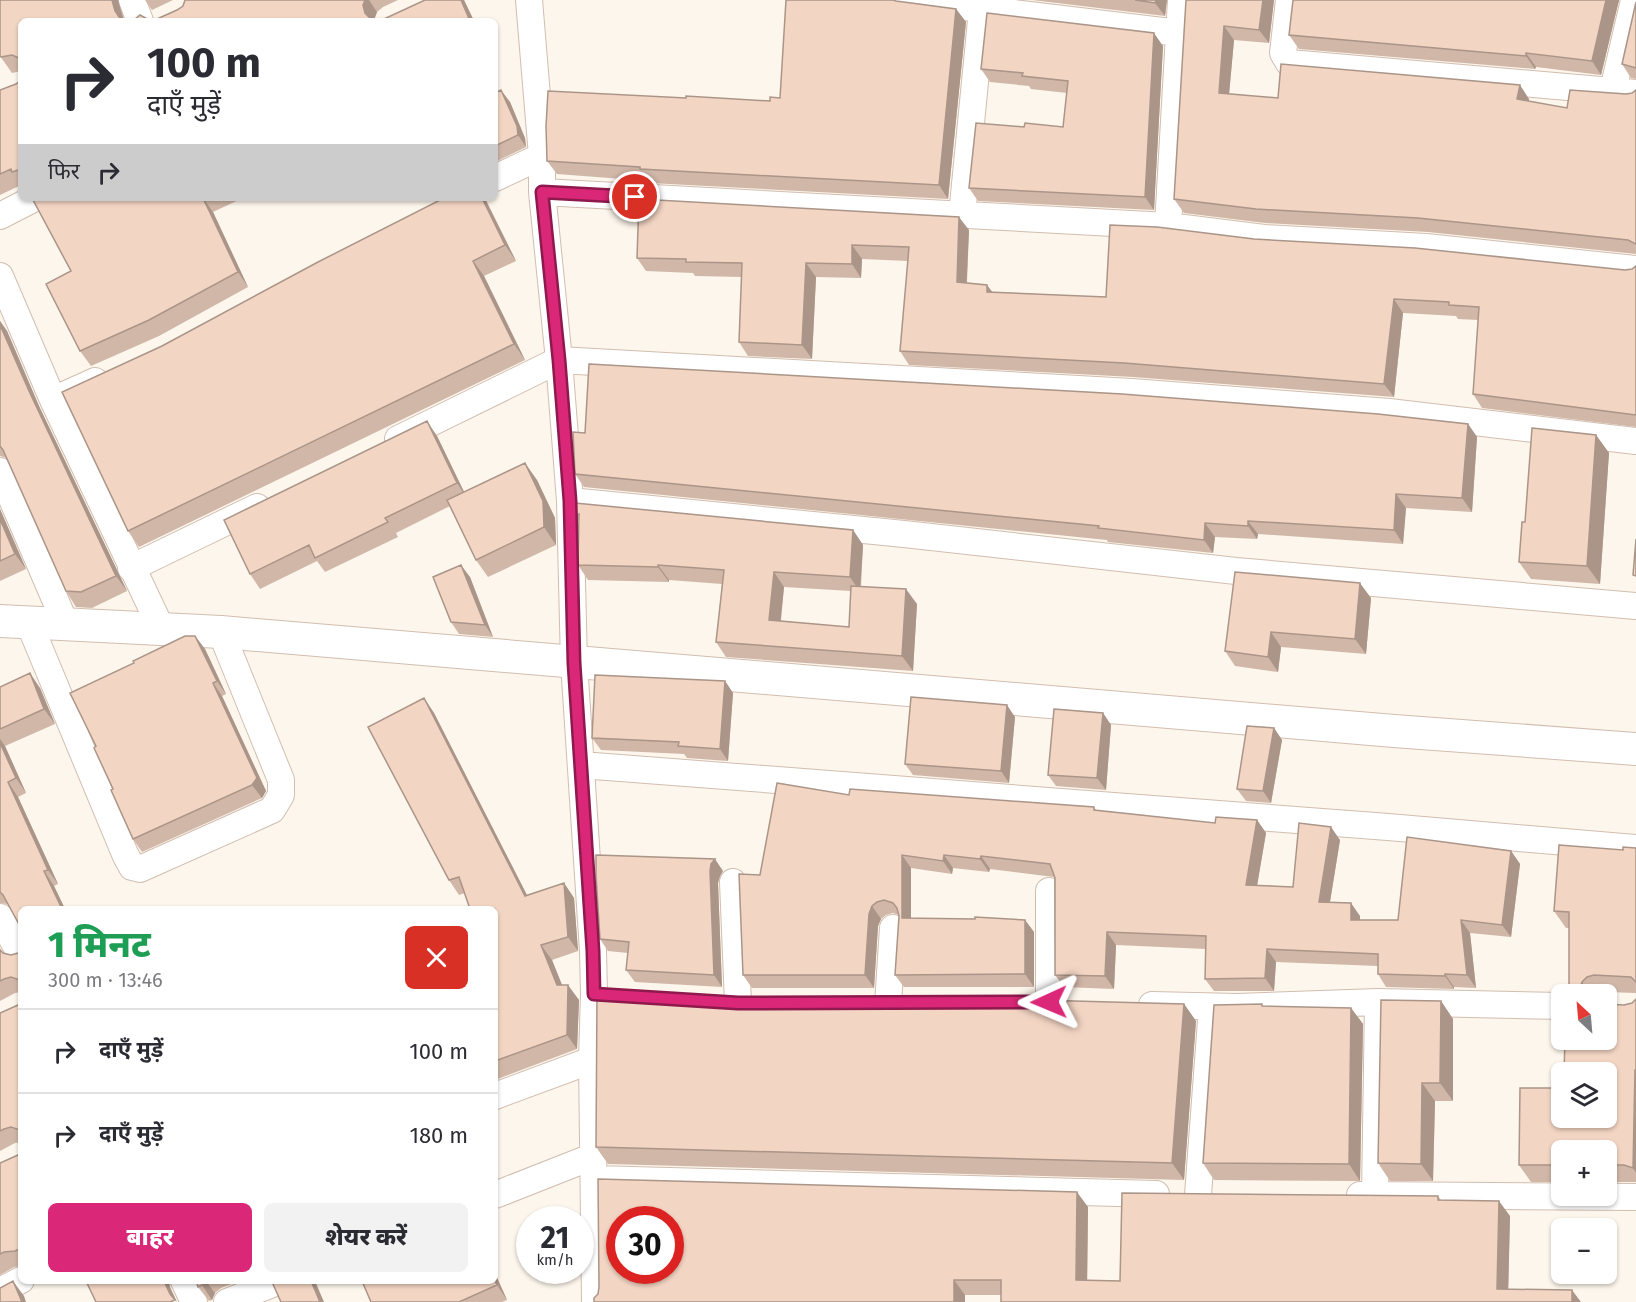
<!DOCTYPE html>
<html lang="hi">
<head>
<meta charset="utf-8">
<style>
	:root { --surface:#fff; --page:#f2f2f3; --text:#2b2b33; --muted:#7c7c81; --line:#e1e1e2; --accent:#db2777 }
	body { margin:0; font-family:"Fira Sans","Noto Sans Devanagari",sans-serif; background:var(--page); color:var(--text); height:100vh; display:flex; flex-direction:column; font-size:22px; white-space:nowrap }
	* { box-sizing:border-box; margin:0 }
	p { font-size:20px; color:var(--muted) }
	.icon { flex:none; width:33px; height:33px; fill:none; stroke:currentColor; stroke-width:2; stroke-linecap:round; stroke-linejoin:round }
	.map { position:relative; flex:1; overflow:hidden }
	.sheet { position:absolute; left:18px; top:906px; width:480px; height:378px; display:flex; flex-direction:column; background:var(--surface); border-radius:9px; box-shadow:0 2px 4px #0004 }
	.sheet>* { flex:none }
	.banner { position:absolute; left:18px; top:18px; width:480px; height:183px; border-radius:9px; box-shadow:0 2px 4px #0004; background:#fff; color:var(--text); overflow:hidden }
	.needle { width:39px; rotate:334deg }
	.buttons { position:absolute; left:1551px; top:984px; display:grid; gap:12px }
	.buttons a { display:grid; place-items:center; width:66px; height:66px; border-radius:9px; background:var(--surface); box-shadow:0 2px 4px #0004; font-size:30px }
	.speed { position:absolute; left:516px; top:1206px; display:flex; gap:12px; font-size:30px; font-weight:700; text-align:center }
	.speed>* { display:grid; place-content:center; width:78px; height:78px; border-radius:50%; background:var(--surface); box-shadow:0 2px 4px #0004; line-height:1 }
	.speed small { font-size:15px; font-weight:400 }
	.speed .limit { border:9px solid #d22; background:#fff; color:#111 }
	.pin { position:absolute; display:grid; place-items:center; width:51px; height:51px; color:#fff; margin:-26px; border:3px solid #fff; border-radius:50%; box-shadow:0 2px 6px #0007 }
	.me { position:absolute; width:66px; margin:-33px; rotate:269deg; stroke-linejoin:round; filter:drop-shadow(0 0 4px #0008) }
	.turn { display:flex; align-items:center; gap:21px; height:126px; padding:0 30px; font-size:27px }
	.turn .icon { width:78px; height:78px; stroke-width:2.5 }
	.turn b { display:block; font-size:42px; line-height:51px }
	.then { display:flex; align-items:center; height:57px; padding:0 30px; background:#0003; gap:12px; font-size:22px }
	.round { display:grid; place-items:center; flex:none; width:63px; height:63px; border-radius:9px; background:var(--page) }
	.headline { display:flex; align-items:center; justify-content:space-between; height:102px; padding:0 30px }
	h1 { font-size:36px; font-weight:800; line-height:45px; color:#1e9e55 }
	.button { display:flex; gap:12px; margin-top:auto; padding:12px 30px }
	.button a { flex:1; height:69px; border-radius:9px; background:var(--accent); color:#fff; font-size:24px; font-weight:800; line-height:69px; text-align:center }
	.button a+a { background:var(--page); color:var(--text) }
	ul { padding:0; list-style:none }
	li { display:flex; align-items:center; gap:18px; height:84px; padding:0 30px; border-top:2px solid var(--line) }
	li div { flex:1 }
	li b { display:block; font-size:22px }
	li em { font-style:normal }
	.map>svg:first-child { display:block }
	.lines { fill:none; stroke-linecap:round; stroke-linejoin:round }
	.minor-casing { stroke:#d1beb0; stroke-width:28 }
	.tertiary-casing { stroke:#d1beb0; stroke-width:34 }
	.minor { stroke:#fff; stroke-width:26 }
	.tertiary { stroke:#fff; stroke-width:32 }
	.wall { fill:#d1b7a8; fill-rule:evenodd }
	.shaded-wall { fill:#aa9588 }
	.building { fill:#f3d5c3; stroke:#aa9588; stroke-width:1.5; fill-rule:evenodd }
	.route-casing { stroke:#8e194d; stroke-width:15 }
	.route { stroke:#db2777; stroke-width:10 }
</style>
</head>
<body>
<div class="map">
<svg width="1636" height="1302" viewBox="0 0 1636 1302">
	<rect width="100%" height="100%" fill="#fdf6ec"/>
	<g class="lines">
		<!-- minor casing -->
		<g class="minor-casing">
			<path id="minor" d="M132,0L140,21
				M529,0L542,156V192L559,360L570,501L574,663L593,951L594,994L592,1060L595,1302
				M907,0L1179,33
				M1289,0L1283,53L1289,63L1636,93
				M1613,90L1634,0
				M495,178L542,156
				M542,192L1168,226L1264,238L1426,247L1636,269
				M962,215L983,0
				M0,216L35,198
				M1168,226L1181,0
				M0,276L53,400L162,630
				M53,400L95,381
				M398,439L559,360L1132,392L1389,412L1636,441
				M0,471L66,625
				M570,501L904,534L1236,571L1636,606
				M131,568L257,507
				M29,623L125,854L132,867L140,869L272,810L281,795V780L221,632
				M581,765L1388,827L1636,848
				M733,882L738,1003
				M0,917L21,955
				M1049,1002V891
				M888,1004L893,928
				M1152,1005L1237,1007L1378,1002L1562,1006
				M495,1096L592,1060
				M594,1179L1156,1194
				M495,1195L594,1156
				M1198,1195L1212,1007
				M1360,1195L1636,1197
				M1375,1195L1378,1002
				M184,1281L194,1302
				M0,1291L21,1280
				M227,1302L280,1281"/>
		</g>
		<!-- tertiary casing -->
		<g class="tertiary-casing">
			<path id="tertiary" d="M0,621L221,632L1394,731L1636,749"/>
		</g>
		<!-- minor -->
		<use href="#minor" class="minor"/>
		<!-- tertiary -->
		<use href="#tertiary" class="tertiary"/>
	</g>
	<!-- wall -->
	<path class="wall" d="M0,0H118L124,19L126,20H149L157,19L177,10L183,6L185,0H398L383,7L377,12L374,20H376L464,0L474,21H21V71L12,73L0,56Z
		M145,0H173L152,10Z
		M1032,0H1167L1165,16Z
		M1186,0H1274L1269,43L1234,40L1229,94L1278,98L1529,99V101L1567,108L1632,93L1636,90V254L1428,232L1265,223L1184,213L1174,199Z
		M1619,0L1601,75L1536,67L1535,69L1299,49L1289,35Z
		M896,1L956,9L966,22L948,199L650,183L649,181L557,174L547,161L686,98L770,101L780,98Z
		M1636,2V79L1631,78L1622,64Z
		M1163,46L1154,210L978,201L969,188L1024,127H1063L1067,93L1031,89L1029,86L990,82L981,69Z
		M21,80V185L0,195V90L16,84Z
		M495,93L510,102L525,138L526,147L495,162Z
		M32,198H243L213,212L248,287L159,336L91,366L80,351L71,271Z
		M485,198L516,261L484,276L525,360L139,547L128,531L162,346Z
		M969,230L967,283L992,292L1106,297L1254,239L1625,270L1632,269L1636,266V427L1482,408L1473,394L1478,320L1458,319L1456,316L1403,313L1394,397L1133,377L909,365L900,351L908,261L862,259L861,278L816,277L812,359L748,356L739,342L742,277L695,276L693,273L646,271L637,258Z
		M0,321L7,331L39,406L127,591L92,608L76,607L66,591L7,458L0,456Z
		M1468,424L1477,437L1472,512L1406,508L1403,544L1258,534L1257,539L1215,537L1213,553L1108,542L1107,540L584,487L575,474L585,433Z
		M1596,435L1609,453L1600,584L1531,579L1519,562L1525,522Z
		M437,436L464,492L537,480L555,518L556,545L488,577L476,560L450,506L396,533L398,537L325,572L317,561L260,589L250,574Z
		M575,503L853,530L863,545L861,587L917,604L913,671L726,657L716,642L722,584L669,580V582L588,580L578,565L579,521L575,516ZM784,587L851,591L849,627L781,621Z
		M0,509L26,569L0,581Z
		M1235,572L1371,598L1366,654L1281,647L1278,672L1235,666L1225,651Z
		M470,577L493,637L459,634L451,622Z
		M195,636L205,649L226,694L222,696L266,791L262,798L142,852L133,839L113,789Z
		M725,681L733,693L728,761L687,758L684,754L601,750L592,738Z
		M0,687L40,688L55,724L5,746L26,793L18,797L58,884L54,886L65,909H21L7,904L0,903Z
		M424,698L434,713L527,895L564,883L574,898L578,951L552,960L562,985L579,1000L577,1049L495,1080V909L465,893L459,895L449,880Z
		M1103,713L1111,725L1106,790L1056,786L1048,775Z
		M1015,717L1009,783L913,775L905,764Z
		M1274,728L1282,740L1271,803L1246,801L1237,789Z
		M849,795L1094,807L1096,810L1215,823L1257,820L1266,833L1257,885L1293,887L1340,840L1330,902L1360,916V920H1398L1511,851L1520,864L1511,937L1470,933L1476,988L1454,987V989L1386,987L1378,974V966L1276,962L1274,991H1214L1205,979L1206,949L1116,945L1114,989L1064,987L1055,975L1054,877L990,869L989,872L953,868L952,874L911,868V918L1025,920L1034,932V987H904L895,975L899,915L893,913L886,915L881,919L878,926L874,988H752L743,975L760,875Z
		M1636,848V993L1606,992L1598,994H1569V928H1566L1554,911L1623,850Z
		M723,871L720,876L718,883L722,987L635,982L626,970L628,953L608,951L600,939Z
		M0,948L3,953L11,955L18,953L21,950V992L15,993L0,1001Z
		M1636,999V1182H1606V1150H1562V1182H1531L1519,1165L1606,1118L1624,1005L1632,1003Z
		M726,1001L1184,1004L1196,1021L1184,1180L608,1164L596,1147Z
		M1441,1001L1453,1019V1101H1435L1433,1181H1390L1378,1163Z
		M21,1002V1142L15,1143L0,1151V1013L18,1005Z
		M1263,1006L1351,1008L1363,1024L1360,1181L1214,1180L1203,1163Z
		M21,1152V1266L14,1267L0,1275V1163L18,1155Z
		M1438,1196L1441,1200L1510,1216L1508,1289L1001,1295H965V1302H594L1088,1207L1087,1280L1120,1281Z
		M495,1273L507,1300L502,1302H371L495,1281Z
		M196,1281H239L221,1288L215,1293L212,1300L209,1301L198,1287Z"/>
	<!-- shaded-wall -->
	<path class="shaded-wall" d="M112,0H118L124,21H122L115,11Z
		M365,0H369L377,12L374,20L371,21L365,13L363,5Z
		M461,0H464L474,21H470Z
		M1156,0H1167L1165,16L1155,3Z
		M1263,0H1274L1269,43L1259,30Z
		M1606,0H1619L1601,75L1592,61Z
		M956,9L966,22L948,199L939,185Z
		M1224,26L1234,40L1228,106L1219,93Z
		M1154,33L1163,46L1154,210L1145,197Z
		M1526,53L1536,67L1535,69L1526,56Z
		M1520,85L1529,99L1527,112L1517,99Z
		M501,90L510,102L525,138L526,147L518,135Z
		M203,198L213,212L248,287L238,272Z
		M482,198L485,199L516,261L505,245Z
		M959,217L969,230L966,296L957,282Z
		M852,245L862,259L861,278L852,264Z
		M473,261L484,276L525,360L514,344Z
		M806,263L816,277L812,359L802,345Z
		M987,285L997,298L987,292Z
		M1394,299L1403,313L1394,397L1384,384Z
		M0,321L7,331L39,406L127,591L116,576L29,391L0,325Z
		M427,421L437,436L467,498L457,483Z
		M1468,424L1477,437L1472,512L1462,498Z
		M1596,435L1609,453L1600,584L1587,566Z
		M525,463L537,480L555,518L556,545L544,527Z
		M1396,494L1406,508L1403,544L1394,530Z
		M0,509L26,569L15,554L0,519Z
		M1248,521L1258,534L1257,539L1248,526Z
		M1205,523L1215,537L1213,553L1204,540Z
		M853,530L863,545L860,592L850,577Z
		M461,565L470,577L493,637L485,625Z
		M658,565L669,580V582L658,567Z
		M774,572L784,587L779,635L769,620Z
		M1360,583L1371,598L1366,654L1355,639Z
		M906,589L917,604L913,671L902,656Z
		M1271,632L1281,647L1278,672L1268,657Z
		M195,636L205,649L226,694L217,681Z
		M30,673L40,688L55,724L44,709Z
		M725,681L733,693L728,761L720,749Z
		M213,683L222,696L266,791L262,798L252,785Z
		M424,698L434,713L535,911L525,896Z
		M1007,705L1015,717L1009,783L1001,771Z
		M1103,713L1111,725L1106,790L1097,778Z
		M1274,728L1282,740L1271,803L1263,791Z
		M0,739L5,746L26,793L16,778L0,743Z
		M8,782L18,797L58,884L48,870Z
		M1257,820L1266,833L1255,898L1246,885Z
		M1331,827L1340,840L1328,914L1319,902Z
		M1511,851L1520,864L1511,937L1502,925Z
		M902,855L911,868V931L902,918Z
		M944,855L953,868L952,874L943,861Z
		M981,856L990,869L989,872L980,859Z
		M715,859L723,871L720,876L718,883L722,987L714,975L710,871L711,864Z
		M44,871L54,886L65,909H62Z
		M564,883L574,898L578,951L568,937Z
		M1351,903L1360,916V932L1351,920Z
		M872,906L881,919L878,926L874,988L865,975L869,914Z
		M1025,920L1034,932V987L1025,974Z
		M1461,920L1470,933L1476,988L1467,975Z
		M1107,932L1116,945L1114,989L1105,976Z
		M541,945L552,960L568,1000L557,985Z
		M1267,949L1276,962L1274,991L1265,978Z
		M1445,974L1454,987V989L1445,976Z
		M1582,982L1590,994H1580L1579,991Z
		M568,985L579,1000L577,1049L567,1035Z
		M1441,1001L1453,1019V1101L1440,1083Z
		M1184,1004L1196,1021L1184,1180L1172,1163Z
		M1351,1008L1363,1024L1360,1181L1349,1164Z
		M1635,1070L1636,1072V1173L1633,1168Z
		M1422,1083L1435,1101L1433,1181L1421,1164Z
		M1077,1192L1088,1207L1087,1295L1076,1280Z
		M1499,1201L1510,1216L1508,1302L1497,1289Z
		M495,1273L507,1300L497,1285L495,1281Z
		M954,1280L965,1295V1302H954Z
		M13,1281L24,1296L26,1302H22Z
		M164,1281H169L170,1287L177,1302L170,1294Z
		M204,1281H206L215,1293L212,1300L202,1285Z
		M311,1281H315L324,1302H320Z
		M1572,1290L1581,1302H1572Z"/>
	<!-- building -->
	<path class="building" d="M0,0H112L115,11L119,17L126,20L135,19L140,15L149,20L157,19L177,10L183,6L185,0H365L363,5L365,13L370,18L376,20L384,19L425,0H461L470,21H21V60L19,58L12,55L1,57L0,56Z
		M786,0H893L896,1L956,9L939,185L640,169V167L547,161L546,126L548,91L686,98V96L770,101V97L780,98Z
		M1135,0H1156L1155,3Z
		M1186,0H1263L1259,30L1224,26L1219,93L1278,98L1281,64L1520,85L1517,99L1567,108L1570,90L1626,94L1632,93L1636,90V244L1628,240L1418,218L1256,209L1174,199Z
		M1293,0H1606L1592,61L1526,53V56L1289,35Z
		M1636,2V68L1622,64Z
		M987,13L1154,33L1145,197L969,188L976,123L1024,127L1025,123L1063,127L1068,81L1022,76L1023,73L981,69Z
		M21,80V169L12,172L11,169L0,174V90L16,84Z
		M501,90L517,126L518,135L495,146V93Z
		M32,198H203L238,272L149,320L80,351L46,284L71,271Z
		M444,198H482L505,245L473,261L514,344L128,531L62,392L162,346L318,262Z
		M639,199L959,217L957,282L987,285V292L1106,297L1110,225L1157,227L1254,239L1415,248L1625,270L1632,269L1636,266V415L1473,394L1479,307L1449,305V302L1394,299L1384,384L1124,363L900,351L909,247L852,245V264L806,263L802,345L739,342L742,263L686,262V259L637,258Z
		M0,325L29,391L116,576L81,592L66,591L3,450L0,446Z
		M589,364L1122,394L1378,414L1468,424L1462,498L1396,494L1394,530L1248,521V526L1205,523L1204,540L1098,528L1099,526L575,474L573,432L585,433Z
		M427,421L457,483L385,518L388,522L315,558L309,545L250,574L224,520Z
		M1532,428L1596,435L1587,566L1519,562L1522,522H1525Z
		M525,463L543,501L544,527L476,560L447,500Z
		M575,503L853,530L850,577L774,572L769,620L849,627L851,586L906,589L902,656L716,642L724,570L658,565V567L578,565L579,514L575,516Z
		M0,519L15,554L0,561Z
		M1636,539V576L1633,575Z
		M461,565L485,625L451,622L433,577Z
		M1235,572L1360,583L1355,639L1271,632L1268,657L1225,651Z
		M185,636H195L217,681L213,683L257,778L252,785L133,839L111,790L113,789L94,748L96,746L70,693L134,663L133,661Z
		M30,673L44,709L0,729V687Z
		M595,675L725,681L720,749L678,746L679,742L592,738Z
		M911,697L1007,705L1001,771L905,764Z
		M424,698L525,896L564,883L568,937L541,945L557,985H568L567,1035L495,1061V909H470L459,877L449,880L368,727Z
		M1054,709L1103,713L1097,778L1048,775Z
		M1247,726L1274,728L1263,791L1237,789Z
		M0,743L16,778L8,782L48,870L44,871L62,909H21V928L3,895L0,892Z
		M777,783L849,795L850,789L1094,807V810L1215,823L1216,817L1257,820L1246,885L1293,887L1299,823L1331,827L1319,902L1351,903V920H1398L1407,837L1511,851L1502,925L1461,920L1467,975L1445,974V976L1378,974V954L1267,949L1265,978L1205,979L1206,936L1107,932L1105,976L1055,975V878L1050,864L981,856L980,859L944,855L943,861L902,855V918L975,919V917L1025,920V974L895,975L899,916L897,908L893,903L884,900L877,902L872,906L869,914L865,975H743L739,874L760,875Z
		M1559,845L1623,850V847L1636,848V982L1631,977L1594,975L1587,977L1582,982L1579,991L1580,994H1569V912L1554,911Z
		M596,855L715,859L711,864L710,871L714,975L626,970L629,942L600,939L596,875Z
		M0,950L3,953L11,955L18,953L21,950V982L20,980L11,977L4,979L0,981Z
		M597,993L726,1001L1037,1000L1184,1004L1172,1163L596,1147Z
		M1636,999V1070H1635L1633,1168L1624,1165H1606V1150H1562V1165H1519L1520,1088H1562V1118H1606V1072H1564L1565,1040H1606V1004L1624,1005L1632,1003Z
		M1381,1000L1441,1001L1440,1083H1422L1421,1164L1378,1163Z
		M21,1002V1132L20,1130L11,1127L4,1129L0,1131V1013L18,1005Z
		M1262,1004V1006L1351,1008L1349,1164L1203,1163L1214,1005Z
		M21,1152V1248L15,1251L4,1252L0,1254V1163L18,1155Z
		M598,1179L1077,1192L1076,1280L1120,1281L1122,1193L1438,1196V1200L1499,1201L1497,1289L1572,1290V1302H1001V1280H954V1302H594V1298L598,1294L599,1287ZM620,1220H670V1270H620Z
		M13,1281L22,1302H0V1288Z
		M86,1281H164L170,1294L175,1300L170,1302H96Z
		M196,1281H204L202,1285L198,1287Z
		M273,1281H311L320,1302H281L272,1282Z
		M362,1281H495L497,1285L459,1302H371Z"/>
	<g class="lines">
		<!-- route casing -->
		<g class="route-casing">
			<path id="route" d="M635,197L542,192L559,360L570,501L574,663L593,951L594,994L738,1003L1049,1002"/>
		</g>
		<!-- route -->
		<use href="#route" class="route"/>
	</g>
</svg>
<div class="buttons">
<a><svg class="needle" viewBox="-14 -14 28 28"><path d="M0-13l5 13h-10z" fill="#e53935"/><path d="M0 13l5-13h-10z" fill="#7c7c81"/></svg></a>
<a><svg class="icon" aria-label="layers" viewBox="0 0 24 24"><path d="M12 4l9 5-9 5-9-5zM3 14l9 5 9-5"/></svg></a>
<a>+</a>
<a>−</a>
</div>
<div class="speed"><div>21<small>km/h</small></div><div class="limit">30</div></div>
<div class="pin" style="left:635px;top:197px;background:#d93025"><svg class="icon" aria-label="arrive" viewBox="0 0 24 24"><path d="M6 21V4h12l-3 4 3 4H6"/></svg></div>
<svg class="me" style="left:1049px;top:1002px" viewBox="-20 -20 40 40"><path d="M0-17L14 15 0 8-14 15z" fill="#db2777" stroke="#fff" stroke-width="4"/></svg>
<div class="banner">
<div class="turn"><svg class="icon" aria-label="right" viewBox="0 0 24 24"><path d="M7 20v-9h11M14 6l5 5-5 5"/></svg><div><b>100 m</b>दाएँ मुड़ें</div></div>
<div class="then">फिर<svg class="icon" aria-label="right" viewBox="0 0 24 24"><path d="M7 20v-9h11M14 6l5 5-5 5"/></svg></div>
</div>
<section class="sheet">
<div class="headline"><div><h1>1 मिनट</h1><p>300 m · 13:46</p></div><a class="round" style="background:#d93025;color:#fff"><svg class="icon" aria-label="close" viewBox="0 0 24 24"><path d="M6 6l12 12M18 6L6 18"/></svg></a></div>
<ul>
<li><svg class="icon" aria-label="right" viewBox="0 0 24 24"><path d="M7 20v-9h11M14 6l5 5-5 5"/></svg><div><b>दाएँ मुड़ें</b></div><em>100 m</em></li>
<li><svg class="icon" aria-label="right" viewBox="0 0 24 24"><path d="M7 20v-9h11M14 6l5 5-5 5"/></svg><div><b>दाएँ मुड़ें</b></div><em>180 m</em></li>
</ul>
<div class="button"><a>बाहर</a><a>शेयर करें</a></div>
</section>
</div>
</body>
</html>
